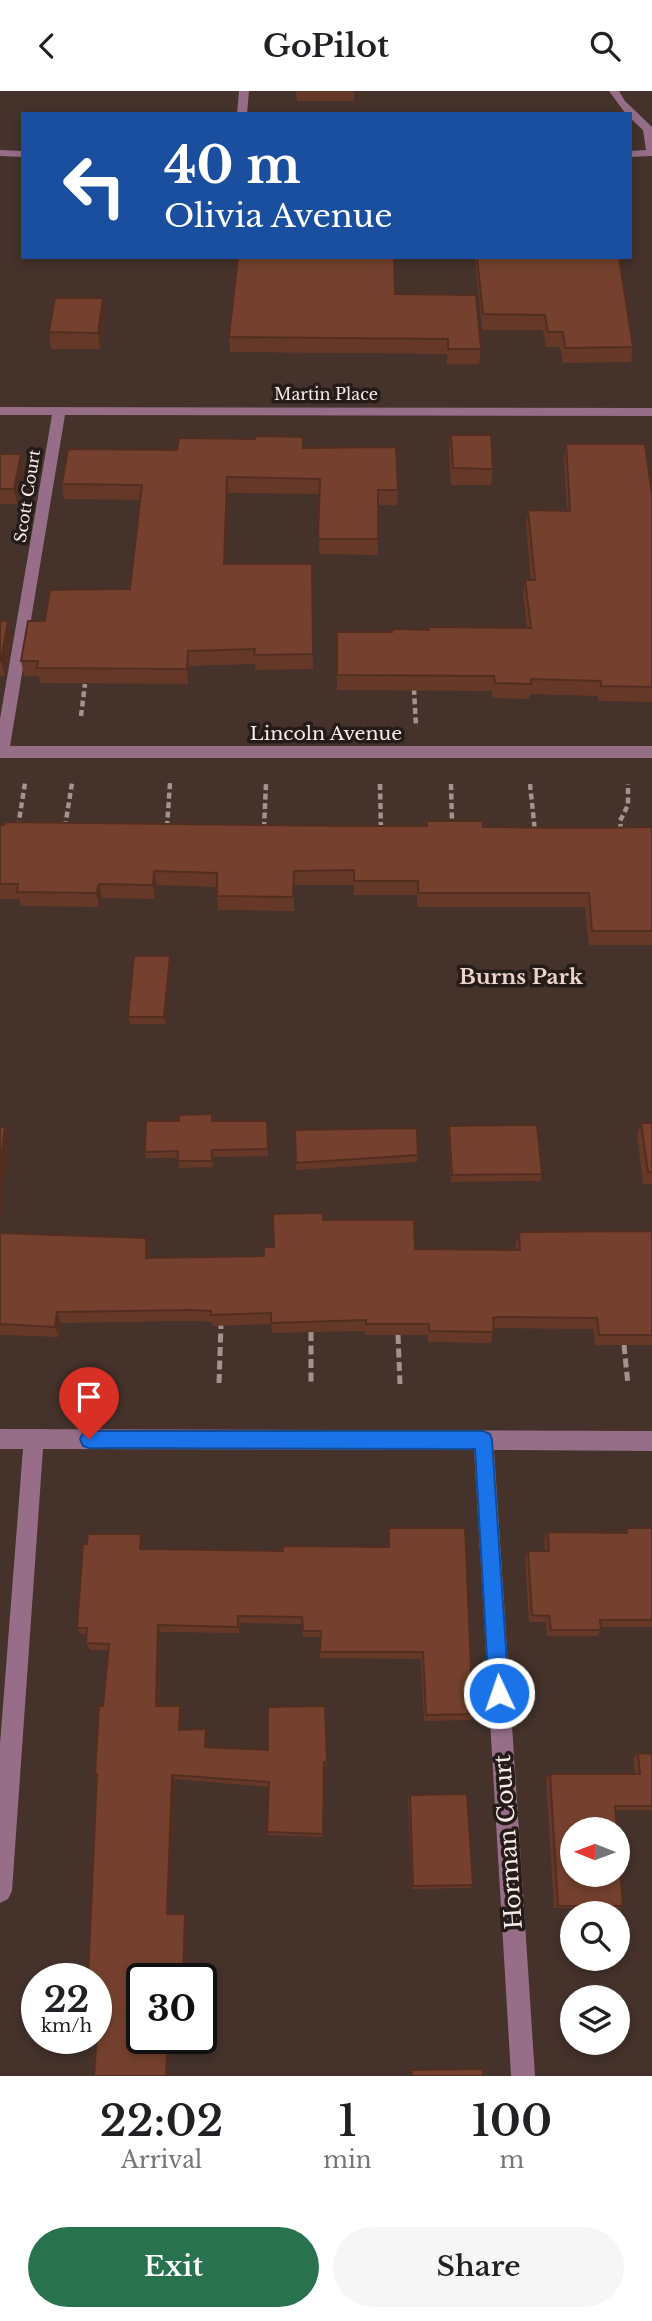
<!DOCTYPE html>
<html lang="en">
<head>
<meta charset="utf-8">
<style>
	:root { --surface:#fff; --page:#f6f6f6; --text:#202124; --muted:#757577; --accent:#28734e }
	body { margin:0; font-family:"Libre Baskerville",serif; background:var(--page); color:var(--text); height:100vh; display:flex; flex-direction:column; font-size:26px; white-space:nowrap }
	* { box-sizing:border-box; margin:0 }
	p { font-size:23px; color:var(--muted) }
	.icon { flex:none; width:38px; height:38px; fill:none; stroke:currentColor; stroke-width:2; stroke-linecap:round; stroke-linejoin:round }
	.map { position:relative; height:1985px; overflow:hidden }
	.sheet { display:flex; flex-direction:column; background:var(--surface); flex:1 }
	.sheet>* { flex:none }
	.hud { position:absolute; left:21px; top:21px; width:611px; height:147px; border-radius:0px; box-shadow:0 4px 10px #0003; background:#1a4fa0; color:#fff; overflow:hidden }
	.needle { width:46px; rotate:271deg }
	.tools { position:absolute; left:560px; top:1726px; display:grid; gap:14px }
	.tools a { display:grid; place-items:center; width:70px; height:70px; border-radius:50%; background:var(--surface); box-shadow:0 4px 10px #0003; font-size:35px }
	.speed { position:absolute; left:21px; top:1872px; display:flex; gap:14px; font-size:35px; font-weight:700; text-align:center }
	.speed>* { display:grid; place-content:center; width:91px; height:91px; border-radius:50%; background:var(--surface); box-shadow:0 4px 10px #0003; line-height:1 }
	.speed small { font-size:18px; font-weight:400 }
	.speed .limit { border:4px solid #111; border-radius:10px; background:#fff; color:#111 }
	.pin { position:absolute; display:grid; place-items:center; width:60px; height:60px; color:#fff; margin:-72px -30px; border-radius:50% 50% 50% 0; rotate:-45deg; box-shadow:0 0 7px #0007 }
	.pin .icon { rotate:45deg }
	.me { position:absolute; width:77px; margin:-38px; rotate:357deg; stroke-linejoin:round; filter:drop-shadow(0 0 5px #0008) }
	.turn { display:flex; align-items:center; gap:24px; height:147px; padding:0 28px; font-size:32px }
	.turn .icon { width:91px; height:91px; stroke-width:2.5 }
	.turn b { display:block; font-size:49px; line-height:60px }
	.eta { display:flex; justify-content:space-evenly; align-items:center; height:119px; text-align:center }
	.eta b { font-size:42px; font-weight:600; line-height:49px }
	.cta { display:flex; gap:14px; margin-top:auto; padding:14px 28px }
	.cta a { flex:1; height:80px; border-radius:42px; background:var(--accent); color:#fff; font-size:28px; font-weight:600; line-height:80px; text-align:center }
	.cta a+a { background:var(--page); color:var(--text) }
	header { display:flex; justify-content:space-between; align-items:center; height:91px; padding:0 28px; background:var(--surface); font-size:32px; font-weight:600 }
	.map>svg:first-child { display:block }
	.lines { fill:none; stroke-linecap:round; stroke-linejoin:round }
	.path-far1 { stroke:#a2938e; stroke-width:4.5; stroke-dasharray:6 3.5; stroke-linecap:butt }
	.path { stroke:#a2938e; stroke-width:5; stroke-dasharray:9 4.5; stroke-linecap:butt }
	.minor { fill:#966e88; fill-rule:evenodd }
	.wall { fill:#653828 }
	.shaded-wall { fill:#522e20 }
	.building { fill:#75412e; stroke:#522e20; stroke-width:2 }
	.route { fill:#1a73e8; stroke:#114b97; stroke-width:2 }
	.labels { text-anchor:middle; stroke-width:7; stroke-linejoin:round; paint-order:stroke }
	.far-street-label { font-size:16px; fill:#f8ebe7; stroke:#251c19 }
	.street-label { font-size:19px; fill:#f8ebe7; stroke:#251c19 }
	.neighbourhood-label { font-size:21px; font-weight:bold; fill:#ecd3ca; stroke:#251c19 }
	.near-street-label { font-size:23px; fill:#f8ebe7; stroke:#251c19 }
</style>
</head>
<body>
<header><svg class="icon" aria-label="back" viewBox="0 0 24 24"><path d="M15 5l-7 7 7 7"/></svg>GoPilot<svg class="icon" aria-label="search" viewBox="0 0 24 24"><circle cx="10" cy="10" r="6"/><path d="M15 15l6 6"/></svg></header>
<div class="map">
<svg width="652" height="1985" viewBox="0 0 652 1985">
	<rect width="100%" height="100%" fill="#44322b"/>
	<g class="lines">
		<!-- path-far1 -->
		<path class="path-far1" d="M414,598L416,636
			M81,625L85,593
			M380,693L381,741
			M451,693L452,733
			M530,693L535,741
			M18,736L25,692
			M65,736L72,692
			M167,736L170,692
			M264,737L266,693
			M621,739L620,730L628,714V693"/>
		<!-- path -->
		<path class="path" d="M311,1241V1293
			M398,1244L400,1293
			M624,1254L628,1294
			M219,1292L221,1234"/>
		<!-- minor -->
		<path class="minor" d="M239,0H249L247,23H237Z
			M609,0H619L625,10L652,36V65L630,66V60L646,59L643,39L630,27V23H626Z
			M0,59L23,60V66L0,65Z
			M0,316L652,317V325L65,324L10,655H652V667H0V628L52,324H0Z
			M0,1338L652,1340V1360L494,1359L535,1985H511L474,1359L43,1358L12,1800L8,1808L0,1812V1653L23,1358H0Z"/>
	</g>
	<!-- wall -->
	<path class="wall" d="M296,0H354V10H297Z
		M475,166H619L633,256L631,271L563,272L560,256H546L543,239H482Z
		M395,203L481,258L479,273H447V263L230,261L229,246Z
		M103,207L105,224L100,258H51L49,241Z
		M451,344L493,378L491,394H451L449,360Z
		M303,346V357L398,399L397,414H378V464L319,463L320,403L228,402L226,473H312L313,578L255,579V573L189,575L188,593L40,592L39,585H24L21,570L45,530L130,498L140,409L64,408L62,393L177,359L255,348Z
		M566,353L652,404V611L598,610V605L530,603L529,608L493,607L492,600L337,599V541H392L429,539L527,537L523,504L525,489H531L526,434L528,419L567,420L564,368Z
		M0,363H21L24,378L17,413H0Z
		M0,530L12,545L5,585H0Z
		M427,730L483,736L588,737L652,736V856V854H589L585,816H417V804H354V794H294V820L218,819L217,796L157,794L155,808L102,807L99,816L21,815L19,808H0V737L426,735Z
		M170,865L171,873L166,933H130L128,926Z
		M213,1030H267L268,1065L213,1066V1076L179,1077L178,1067H146L145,1061Z
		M641,1032H652V1093H643L637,1044Z
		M449,1035L542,1083L540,1090L451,1091L448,1042Z
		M295,1039L418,1064L417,1071L296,1079Z
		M323,1129L415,1158L516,1159V1153L519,1141L652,1140V1254H595L593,1238L495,1237H494L491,1252L428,1251V1244H365V1240L272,1242L271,1233L213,1235L212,1231L193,1230L61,1232L59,1246L0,1244V1142L149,1159V1167L264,1165L274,1156Z
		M389,1437L473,1623L471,1629L424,1630L421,1568L320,1567L321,1546H303L302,1533L240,1532L239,1542L160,1541L159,1615L183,1621L181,1639L206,1638L208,1644L207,1656L268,1659L325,1615L327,1676H324L323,1746L268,1744L267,1741L269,1696L175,1688L169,1823L187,1825L142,1888L170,1948L169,1985H94L99,1913H96L97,1686L95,1683L103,1615L108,1559H90L86,1552L87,1543H81L77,1537L144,1451L143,1458L283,1460L388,1456Z
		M627,1437H652V1536H601V1539L597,1545H547L546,1531H529L525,1467L528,1460H545L544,1449L548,1441L624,1442Z
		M638,1662L652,1663V1719H615L623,1815L618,1818L554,1817L546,1687L550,1683H635L633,1667Z
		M410,1704L473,1794L470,1797L412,1798L408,1708Z"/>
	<!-- shaded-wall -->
	<path class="shaded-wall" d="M103,207L105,224L100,258L98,242Z
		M21,363L24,378L17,413L14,398Z
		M227,386L228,402L225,488L224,473Z
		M8,530L12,545L5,585L1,570Z
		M188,560L189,575L188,593L187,578Z
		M154,780L157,794L155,808L153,794Z
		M99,793L102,807L99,816L96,802Z
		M170,865L171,873L166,933L164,926Z
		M5,1036L9,1049L0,1132V1079Z
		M146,1147L149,1159L148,1179L146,1167Z
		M57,1221L61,1232L59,1246L55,1236Z
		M141,1443L144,1451L143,1465L140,1458Z
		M158,1534L160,1541L158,1621L156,1615Z
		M180,1615L183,1621L181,1644L179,1639Z
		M206,1638L208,1644L207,1661L205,1656Z
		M172,1684L175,1688L169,1825L167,1823Z
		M185,1823L187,1825L186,1888H183Z
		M168,1948H170L169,1985H166Z"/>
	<!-- building -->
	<path class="building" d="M238,166H394L395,203L476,204L481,258H448V248L229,246Z
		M477,166H619L633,256L565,257L563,241H548L545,224L483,223Z
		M55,207H103L98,242L49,241Z
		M451,344H491L493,378L453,377Z
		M255,345L303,346V357L396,356L398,399H378V448H318L320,388L227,386L224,473H312L313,563L254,564L255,558L188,560L187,578L37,577L38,570H21L28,530H45L50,499L130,498L142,394L62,393L68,358L177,359L179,347L255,348Z
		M566,353H645L652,404V596L601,595V590L531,588V593L495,592L494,585L337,584V541H392V538L429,539V536L531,537L525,489H535L528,419L570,420Z
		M0,363H21L14,398H0Z
		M0,530H8L1,570H0Z
		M427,730H483V736L588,737L652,736V840H592L589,802H418V790H354V779L294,780L293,806L217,805V782L154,780L153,794L99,793L96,802L17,801L18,793H0V734H4L5,731L335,735H427Z
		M134,865H170L164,926H128Z
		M212,1023V1030H267L268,1058L212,1059V1070H178V1060L145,1061L146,1030H179V1024Z
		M641,1032H652V1081H648Z
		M537,1034L542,1083L452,1084L449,1035Z
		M0,1036H5L0,1079Z
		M417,1037L418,1064L296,1072L295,1039Z
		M323,1122V1129H414L415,1158L520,1159L519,1141L652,1140V1244H599L597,1227L498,1226L493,1227L494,1241L429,1240V1233H366V1229L271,1232V1222L211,1224V1220L191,1219L57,1221L55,1236L0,1233V1142L146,1147V1167L264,1165V1156H274L273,1123Z
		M389,1437H465L473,1623L426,1624L423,1561H320L321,1540H303L302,1526L238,1525V1536L158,1534L156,1615H180L179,1639L206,1638L205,1656L268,1659V1616L325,1615L327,1671H324L323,1743L267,1741L269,1691L172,1684L167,1823H185L183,1888H142V1948H168L166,1985H94L99,1912H96V1888H88L97,1683H95L99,1615H103L109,1553L86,1552L87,1537H77L83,1453H87L88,1443H141L140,1458L283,1460V1455L389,1456Z
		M627,1437H652V1529H600L601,1539H551L549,1525L532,1524L528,1460H549L548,1441L627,1442Z
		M638,1662L652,1663V1715H615L617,1738H572V1783H618V1748L623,1815H558L550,1683H640Z
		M467,1703L473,1794L413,1795L410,1704Z
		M483,1978V1985H412L411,1979Z"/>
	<!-- route -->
	<path class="route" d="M89,1340H483L490,1343L492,1349L509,1602L506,1609L499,1612L492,1609L489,1602L475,1358L89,1357L83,1355L80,1348L83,1342Z"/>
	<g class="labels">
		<!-- far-street labels -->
		<g class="far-street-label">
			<text x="326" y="309">Martin Place</text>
			<text transform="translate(27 405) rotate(-81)" y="6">Scott Court</text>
		</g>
		<!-- street labels -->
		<g class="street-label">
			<text x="326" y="649">Lincoln Avenue</text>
		</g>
		<!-- neighbourhood labels -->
		<g class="neighbourhood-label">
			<text x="521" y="893">Burns Park</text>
		</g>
		<!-- near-street labels -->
		<g class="near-street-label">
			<text transform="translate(508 1751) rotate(-94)" y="8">Horman Court</text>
		</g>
	</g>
</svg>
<div class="tools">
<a><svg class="needle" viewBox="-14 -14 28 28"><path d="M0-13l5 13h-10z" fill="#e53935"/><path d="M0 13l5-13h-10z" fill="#757577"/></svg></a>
<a><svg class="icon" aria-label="search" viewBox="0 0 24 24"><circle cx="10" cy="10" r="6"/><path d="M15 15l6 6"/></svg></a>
<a><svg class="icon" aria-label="layers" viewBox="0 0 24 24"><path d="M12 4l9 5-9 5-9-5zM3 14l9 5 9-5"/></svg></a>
</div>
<div class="speed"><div>22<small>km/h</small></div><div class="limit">30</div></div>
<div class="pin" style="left:89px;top:1348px;background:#d93025"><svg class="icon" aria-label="arrive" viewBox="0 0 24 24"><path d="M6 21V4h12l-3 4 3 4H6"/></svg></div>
<svg class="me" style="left:499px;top:1602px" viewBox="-20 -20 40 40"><circle r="17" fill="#1a73e8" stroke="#fff" stroke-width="3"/><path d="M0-11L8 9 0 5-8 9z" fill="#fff"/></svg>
<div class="hud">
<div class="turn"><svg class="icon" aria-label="left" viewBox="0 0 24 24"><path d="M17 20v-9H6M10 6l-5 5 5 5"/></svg><div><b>40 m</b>Olivia Avenue</div></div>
</div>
</div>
<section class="sheet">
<div class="eta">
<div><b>22:02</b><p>Arrival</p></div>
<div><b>1</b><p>min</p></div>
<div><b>100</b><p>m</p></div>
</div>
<div class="cta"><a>Exit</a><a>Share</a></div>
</section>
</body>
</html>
